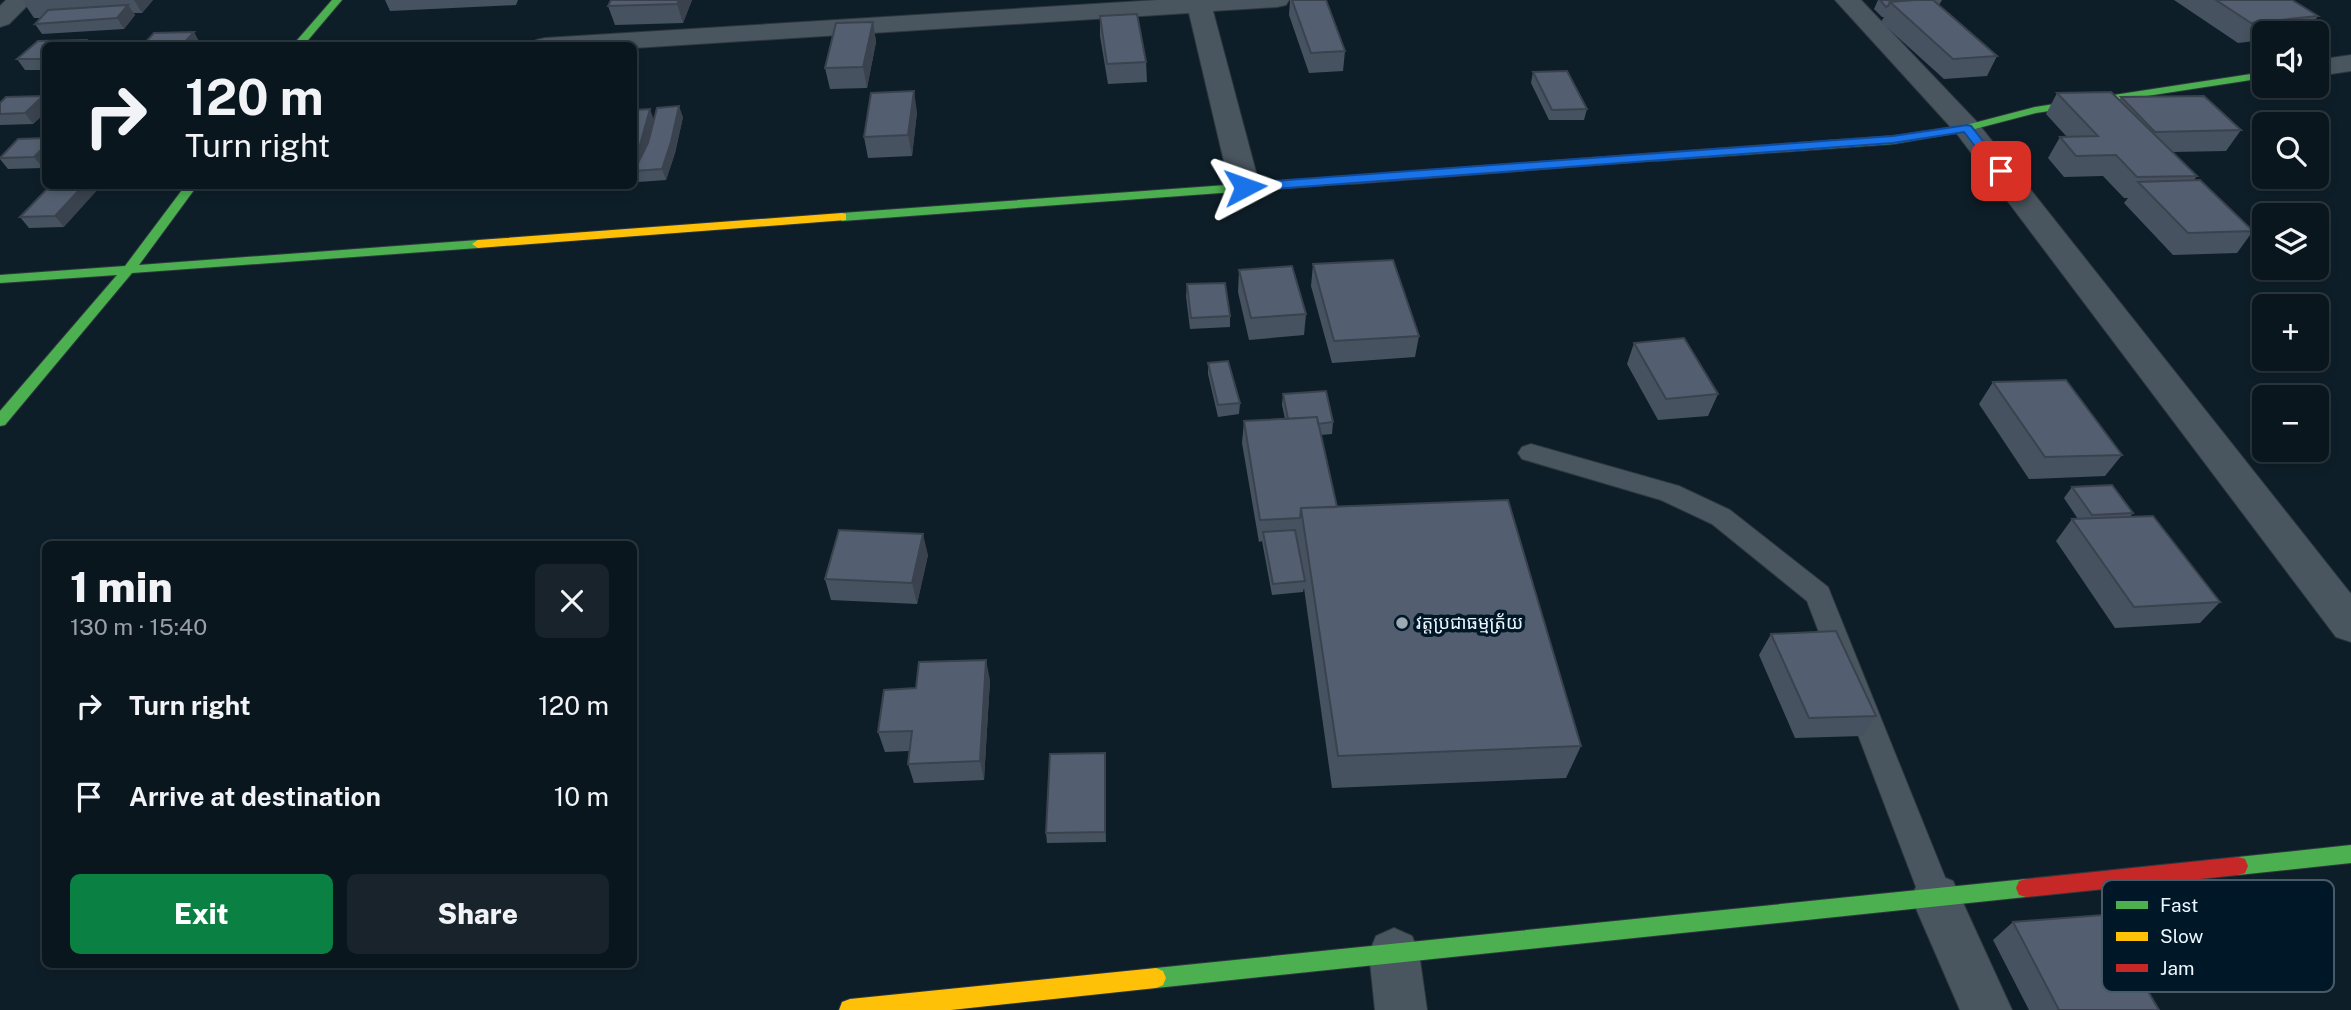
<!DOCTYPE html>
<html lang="en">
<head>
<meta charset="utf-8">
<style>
	:root { --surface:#0a161e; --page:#18232b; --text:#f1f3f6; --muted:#999fa4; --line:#2a353c; --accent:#0b8043 }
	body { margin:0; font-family:"Public Sans","Noto Sans Khmer",sans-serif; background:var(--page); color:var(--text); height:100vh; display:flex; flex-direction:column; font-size:26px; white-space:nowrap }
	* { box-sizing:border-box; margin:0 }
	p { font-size:23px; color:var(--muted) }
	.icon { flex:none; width:38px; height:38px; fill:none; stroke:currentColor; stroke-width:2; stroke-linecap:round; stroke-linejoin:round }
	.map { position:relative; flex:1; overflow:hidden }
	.details { position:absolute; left:42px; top:541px; width:595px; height:427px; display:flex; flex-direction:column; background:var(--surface); border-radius:10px; box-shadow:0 4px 10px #0003,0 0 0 2px var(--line) }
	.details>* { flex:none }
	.guide { position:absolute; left:42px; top:42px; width:595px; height:147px; border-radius:10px; box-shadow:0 4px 10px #0003,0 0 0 2px var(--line); background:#0a161e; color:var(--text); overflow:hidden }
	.tools { position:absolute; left:2252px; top:21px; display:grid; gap:14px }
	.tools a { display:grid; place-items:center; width:77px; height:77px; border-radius:10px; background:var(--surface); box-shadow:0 4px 10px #0003,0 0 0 2px var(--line); font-size:35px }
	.pin { position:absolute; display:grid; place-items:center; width:60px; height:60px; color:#fff; margin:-30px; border-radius:14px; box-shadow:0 4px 10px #0006 }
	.me { position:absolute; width:77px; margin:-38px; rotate:86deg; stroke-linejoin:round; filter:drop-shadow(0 0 5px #0008) }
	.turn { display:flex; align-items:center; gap:24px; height:147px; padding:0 28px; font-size:32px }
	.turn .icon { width:91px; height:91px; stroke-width:2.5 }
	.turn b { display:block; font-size:49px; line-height:60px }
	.round { display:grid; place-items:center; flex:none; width:74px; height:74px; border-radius:10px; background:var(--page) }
	.headline { display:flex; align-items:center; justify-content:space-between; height:119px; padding:0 28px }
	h1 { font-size:42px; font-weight:800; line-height:52px }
	.button { display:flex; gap:14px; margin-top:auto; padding:14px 28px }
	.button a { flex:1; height:80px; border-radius:10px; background:var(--accent); color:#fff; font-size:28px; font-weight:800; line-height:80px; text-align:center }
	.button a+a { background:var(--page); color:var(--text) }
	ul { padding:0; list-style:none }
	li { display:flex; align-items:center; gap:21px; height:91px; padding:0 28px }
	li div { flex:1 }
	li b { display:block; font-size:26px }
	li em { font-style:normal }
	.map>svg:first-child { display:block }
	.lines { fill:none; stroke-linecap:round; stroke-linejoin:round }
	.lane-casing { stroke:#2e373e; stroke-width:2 }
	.street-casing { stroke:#2e373e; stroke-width:2 }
	.fast-casing { stroke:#2e373e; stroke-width:2 }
	.slow-casing { stroke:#2e373e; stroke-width:2 }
	.jam-casing { stroke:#2e373e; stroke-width:2 }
	.lane { fill:#4a565f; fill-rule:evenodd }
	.street { fill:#4a565f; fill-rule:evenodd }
	.fast { fill:#4caf50; fill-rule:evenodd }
	.slow { fill:#ffc107; fill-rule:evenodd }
	.jam { fill:#c62828; fill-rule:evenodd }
	.wall { fill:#475260 }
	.shaded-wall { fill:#3a424e }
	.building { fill:#535f70; stroke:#3a424e; stroke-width:2 }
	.route { fill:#1a73e8; stroke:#114b97; stroke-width:2 }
	.poi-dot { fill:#9eaab3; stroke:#001728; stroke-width:2.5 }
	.labels { text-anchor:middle; stroke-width:7; stroke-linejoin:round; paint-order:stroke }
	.poi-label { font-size:18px; fill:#ecf6fe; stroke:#001728; text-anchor:start }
	.key { fill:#001728; stroke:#475a68; stroke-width:2 }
	.key-label { font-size:19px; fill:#ecf6fe }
</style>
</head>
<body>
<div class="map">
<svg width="2351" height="1010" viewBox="0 0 2351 1010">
	<rect width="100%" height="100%" fill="#0e1e28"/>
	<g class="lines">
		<!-- lane casing -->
		<g class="lane-casing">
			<path id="lane" d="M1531,444L1679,486L1730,510L1828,587L1953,897L1948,908L1936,913L1924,908L1807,601L1712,524L1661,500L1522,459L1518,453L1522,447Z"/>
		</g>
		<!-- street casing -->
		<g class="street-casing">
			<path id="street" d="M6,0H33L9,24L0,27V6Z
				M1158,0H1289L1286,5L1277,7L1213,11L1260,187L1256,193L1245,196L1234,193L1230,187L1189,13L634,48V46H532L536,40L545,38Z
				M1835,0H1861L1977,122L2351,594V642L2336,637L1957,134Z
				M2351,55V71L2317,76V60Z
				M1936,874L1953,881L2012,1010H1960L1911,897L1919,881Z
				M1394,928L1412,936L1419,953L1427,1010H1375L1369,953L1376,936Z"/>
		</g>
		<!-- fast casing -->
		<g class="fast-casing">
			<path id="fast" d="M332,0H342L303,46H292Z
				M2264,72V78L2036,113L1967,131L1893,144L1656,161L1650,157L1656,153L1893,136L1966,125L2035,107Z
				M1351,176L1355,177V183L842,221L836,217L842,213Z
				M185,186H197L139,265L478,240L484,244L478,248L132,273L5,425L0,426V411L117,275L0,283V275L125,266Z
				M2351,845V863L2238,875L2231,873L2228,866L2231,859L2238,857Z
				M2026,879L2033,881L2036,888L2033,895L2026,897L1156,988L1149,985L1146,978L1149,971L1156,968Z"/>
		</g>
		<!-- slow casing -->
		<g class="slow-casing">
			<path id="slow" d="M842,213L846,214V220L478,248L472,244L478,240Z
				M1156,968L1163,971L1166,978L1163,985L1156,988L951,1010H839L842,1002L850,999Z"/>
		</g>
		<!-- jam casing -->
		<g class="jam-casing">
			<path id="jam" d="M1656,153L1660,154V160L1351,184L1345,180L1351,176Z
				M2238,857L2245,859L2248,866L2245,873L2238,875L2026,897L2019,895L2016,888L2019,881L2026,879Z"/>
		</g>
		<!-- lane -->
		<use href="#lane" class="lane"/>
		<!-- street -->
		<use href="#street" class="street"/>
		<!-- fast -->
		<use href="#fast" class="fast"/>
		<!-- slow -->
		<use href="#slow" class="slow"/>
		<!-- jam -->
		<use href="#jam" class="jam"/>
	</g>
	<!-- wall -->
	<path class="wall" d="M22,0H153L142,13H133L135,15L124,29L42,34L35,24L40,18H34Z
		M385,0H518L516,5L390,11Z
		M692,0L683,23L615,25L608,6Z
		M1290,0H1326L1345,51L1343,71L1309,73L1289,15Z
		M1878,0H1942L1939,5L1997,56L1987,76L1944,79L1881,22L1884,17H1882L1874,9Z
		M2174,0H2292L2318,16L2305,33H2264V40L2238,43Z
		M1100,16L1146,62L1147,82L1108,84L1100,36Z
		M873,22L876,42L867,88L830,89L825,68Z
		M46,46V70H25L17,59Z
		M1533,72L1587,109L1584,120H1549L1531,83Z
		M2057,93L2119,100L2121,97L2241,130L2226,151L2172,152L2197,176L2194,180L2253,231L2237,253L2173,255L2124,203L2128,198H2124L2103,176L2064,177L2048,158L2060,137H2067L2046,114Z
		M46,100V112L33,124L0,125V103Z
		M634,110L654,119L683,117L675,153L666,180L638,182L634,171Z
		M917,112L912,156L868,158L864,137Z
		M46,138V165L43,168L8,169L0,159V157Z
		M50,186L64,227L29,228L20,217Z
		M1313,264L1419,336L1415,357L1332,363L1311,286Z
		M1239,270L1306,314L1304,335L1249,340L1238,292Z
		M1187,284L1230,316V327L1190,329L1186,296Z
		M1634,343L1718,394L1708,416L1658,420L1627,364Z
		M1208,363L1240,403L1239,414L1218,417L1208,374Z
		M1993,382L2122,455L2105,476L2029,479L1979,404Z
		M1283,394L1333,422L1332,434L1320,435L1337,507L1581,746L1566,778L1332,788L1304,588L1303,592L1272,595L1262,541L1259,542L1242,443L1244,421L1285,419L1282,405Z
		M2072,487L2133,513L2130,517L2220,602L2200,623L2115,628L2056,541L2072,519H2078L2064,498Z
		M928,555L917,604L831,600L825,579Z
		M1771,634L1876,716L1862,736L1795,738L1759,655Z
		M990,680L984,780L914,783L908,764L909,751L885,752L878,732L916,688Z
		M1105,753L1106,842L1047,843L1046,833Z
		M2013,922L2159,1010H2029L1993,940Z"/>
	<!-- shaded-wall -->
	<path class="shaded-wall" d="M134,0H153L142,13Z
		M679,0H692L683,23L677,4Z
		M128,5L135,15L124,29L117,18Z
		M873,22L876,42L867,88L863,67Z
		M194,32L200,43L197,46H181Z
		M86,40L89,46H80Z
		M914,91L917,112L912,156L908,135Z
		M43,96L46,100V112L33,124L25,113Z
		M679,106L683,117L675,153L666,180L662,169Z
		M650,109L654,120L640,170L636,159Z
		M46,145V157H40L46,165L43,168L34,157Z
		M83,186H101L64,227L55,216Z
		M923,534L928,555L917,604L912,583Z
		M986,660L990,680L984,780L980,761Z
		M1105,753L1106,763V842L1105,832Z"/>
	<!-- building -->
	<path class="building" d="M611,0H679L677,4L608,6Z
		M1292,0H1326L1345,51L1311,53Z
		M1880,0H1915L1890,2L1888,6L1886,7Z
		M1915,0H1933L1997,56L1953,59L1890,2Z
		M2216,0H2292L2318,16L2251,23Z
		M128,5L117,18L35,24L48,10Z
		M1137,14L1146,62L1107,64L1100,16Z
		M873,22L863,67L825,68L836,23Z
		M194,32L181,46H142L154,33Z
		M86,40L80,46H46V59H17L38,41Z
		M1567,71L1587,109L1552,110L1533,72Z
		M914,91L908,135L864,137L871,93Z
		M2111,92L2197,176L2137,177L2116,155L2076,156L2060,137L2098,136L2057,93Z
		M43,96L25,113L0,114V103L6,97Z
		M2204,96L2241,130L2155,132L2121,97Z
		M679,106L671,142L662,169L634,171L648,143L657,108Z
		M650,109L636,159L634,160V110Z
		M46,138V145L34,157L0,158L18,139Z
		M46,150V157H40Z
		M2200,180L2253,231L2188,233L2138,182Z
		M50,186H83L55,216L20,217Z
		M1393,260L1419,336L1334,341L1313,264Z
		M1292,266L1306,314L1251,318L1239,270Z
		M1225,283L1230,316L1191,318L1187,284Z
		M1684,338L1718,394L1666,399L1634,343Z
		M1228,361L1240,403L1218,405L1208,363Z
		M2066,380L2122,455L2045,457L1993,382Z
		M1326,391L1333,422L1318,424L1317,417L1288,419L1283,394Z
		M1317,417L1337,507L1301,508L1300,518L1260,520L1244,421Z
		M2112,485L2133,513L2092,515L2072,487Z
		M1508,500L1581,746L1338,756L1301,508Z
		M2153,516L2220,602L2134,607L2072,519Z
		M839,530L923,534L912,583L825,579Z
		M1295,530L1305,581L1273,584L1263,532Z
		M1836,631L1876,716L1809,718L1771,634Z
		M986,660L980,761L908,764L912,731L878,732L884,690L916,688L919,662Z
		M1105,753V832L1046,833L1050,754Z
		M2103,915L2159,1010H2059L2013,922Z"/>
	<!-- route -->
	<path class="route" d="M1967,125L1971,126L2005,169V174H1996L1964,132L1893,143L1245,191L1239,187L1245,183L1893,136Z"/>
	<!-- markers -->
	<circle class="poi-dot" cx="1402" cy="623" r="7"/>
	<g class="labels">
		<!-- poi labels -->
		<g class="poi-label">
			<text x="1416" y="629">វត្តប្រជាធម្មត្រ័យ</text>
		</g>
	</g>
	<!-- legend -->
	<rect x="2102" y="880" width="232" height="112" rx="10" class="key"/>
	<rect x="2116" y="901" width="32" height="8" fill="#4caf50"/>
	<rect x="2116" y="932" width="32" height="9" fill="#ffc107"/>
	<rect x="2116" y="964" width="32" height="8" fill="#c62828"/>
	<g class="key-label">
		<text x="2160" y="912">Fast</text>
		<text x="2160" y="943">Slow</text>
		<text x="2160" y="975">Jam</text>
	</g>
</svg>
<div class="tools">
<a><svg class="icon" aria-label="sound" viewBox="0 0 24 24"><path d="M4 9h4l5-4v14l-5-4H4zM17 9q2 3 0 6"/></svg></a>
<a><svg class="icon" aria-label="search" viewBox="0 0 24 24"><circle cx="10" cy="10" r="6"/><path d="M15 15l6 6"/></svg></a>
<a><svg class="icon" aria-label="layers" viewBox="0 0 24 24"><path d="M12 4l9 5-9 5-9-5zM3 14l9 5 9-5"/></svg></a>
<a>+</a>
<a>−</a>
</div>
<div class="pin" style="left:2001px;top:171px;background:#d93025"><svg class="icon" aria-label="arrive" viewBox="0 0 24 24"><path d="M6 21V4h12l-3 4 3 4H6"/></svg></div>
<svg class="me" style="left:1245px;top:187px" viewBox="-20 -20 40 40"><path d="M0-17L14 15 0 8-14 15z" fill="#1a73e8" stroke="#fff" stroke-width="4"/></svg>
<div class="guide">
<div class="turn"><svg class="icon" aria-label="right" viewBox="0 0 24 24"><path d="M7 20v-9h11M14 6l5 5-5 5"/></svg><div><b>120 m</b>Turn right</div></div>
</div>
<section class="details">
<div class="headline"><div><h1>1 min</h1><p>130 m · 15:40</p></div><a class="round"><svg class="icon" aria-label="close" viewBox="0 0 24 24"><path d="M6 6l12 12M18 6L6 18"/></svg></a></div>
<ul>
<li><svg class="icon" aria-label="right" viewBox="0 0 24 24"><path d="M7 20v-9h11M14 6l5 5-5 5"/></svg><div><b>Turn right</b></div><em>120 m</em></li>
<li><svg class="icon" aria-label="arrive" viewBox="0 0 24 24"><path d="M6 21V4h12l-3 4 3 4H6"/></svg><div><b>Arrive at destination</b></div><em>10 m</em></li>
</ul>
<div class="button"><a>Exit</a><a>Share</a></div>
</section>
</div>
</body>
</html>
